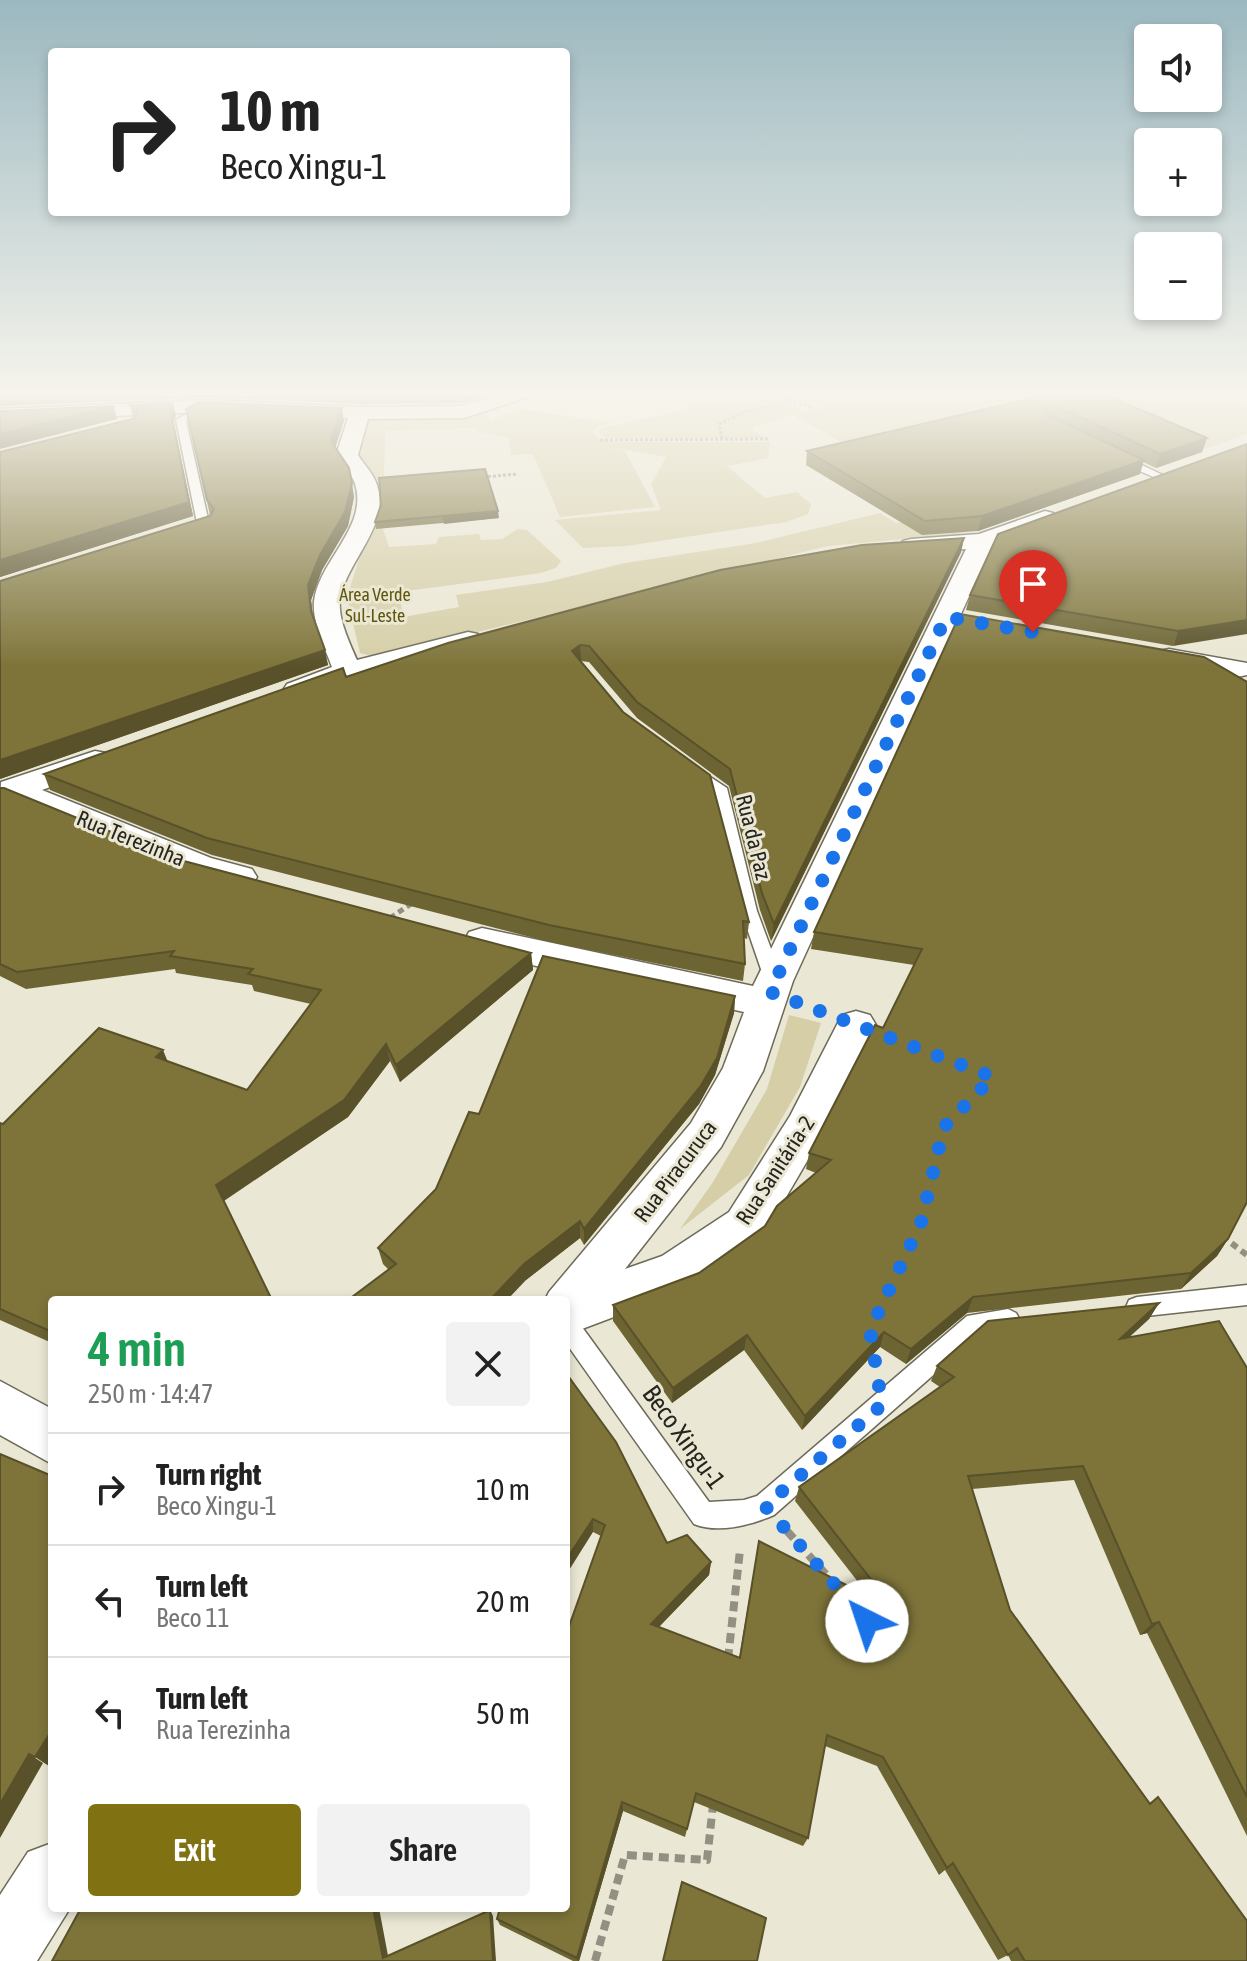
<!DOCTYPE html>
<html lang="en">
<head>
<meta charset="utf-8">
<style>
	:root { --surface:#fff; --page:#f2f2f2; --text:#222; --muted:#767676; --line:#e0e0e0; --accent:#807212 }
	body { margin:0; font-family:"Asap Condensed",sans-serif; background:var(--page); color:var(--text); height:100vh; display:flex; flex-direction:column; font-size:30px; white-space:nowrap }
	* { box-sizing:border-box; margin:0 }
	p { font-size:26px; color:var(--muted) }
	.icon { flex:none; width:44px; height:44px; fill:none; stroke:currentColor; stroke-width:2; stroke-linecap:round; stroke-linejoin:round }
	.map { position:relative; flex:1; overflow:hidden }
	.sheet { position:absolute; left:48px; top:1296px; width:522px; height:616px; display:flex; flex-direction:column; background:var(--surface); border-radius:8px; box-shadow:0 4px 12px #0003 }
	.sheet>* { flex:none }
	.top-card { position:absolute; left:48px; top:48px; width:522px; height:168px; border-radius:8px; box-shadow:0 4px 12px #0003; background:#fff; color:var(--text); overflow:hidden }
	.buttons { position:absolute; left:1134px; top:24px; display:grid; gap:16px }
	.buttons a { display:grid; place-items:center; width:88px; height:88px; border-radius:8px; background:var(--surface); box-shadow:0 4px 12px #0003; font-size:40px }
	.pin { position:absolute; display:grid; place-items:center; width:68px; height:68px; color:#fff; margin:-82px -34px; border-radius:50% 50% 50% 0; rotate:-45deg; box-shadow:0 0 8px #0007 }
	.pin .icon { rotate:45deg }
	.me { position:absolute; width:88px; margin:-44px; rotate:319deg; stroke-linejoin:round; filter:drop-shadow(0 0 6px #0008) }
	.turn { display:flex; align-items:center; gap:28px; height:168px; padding:0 40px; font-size:36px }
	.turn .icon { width:104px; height:104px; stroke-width:2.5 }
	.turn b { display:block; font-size:56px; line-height:68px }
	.round { display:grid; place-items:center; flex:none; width:84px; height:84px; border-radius:8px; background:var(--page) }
	.head { display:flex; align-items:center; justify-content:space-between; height:136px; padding:0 40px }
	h1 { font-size:48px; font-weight:600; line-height:60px; color:#1e9e55 }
	.action { display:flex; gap:16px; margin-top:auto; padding:16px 40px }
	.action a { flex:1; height:92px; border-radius:8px; background:var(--accent); color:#fff; font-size:32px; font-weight:600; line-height:92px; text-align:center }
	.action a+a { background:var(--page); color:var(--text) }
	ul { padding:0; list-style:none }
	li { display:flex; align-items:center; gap:24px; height:112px; padding:0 40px; border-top:2px solid var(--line) }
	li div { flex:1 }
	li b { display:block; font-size:30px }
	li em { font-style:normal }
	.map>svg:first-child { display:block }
	.green { fill:#d5cea7 }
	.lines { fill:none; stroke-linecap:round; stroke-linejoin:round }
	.service-casing { stroke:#6d6a59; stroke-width:3 }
	.minor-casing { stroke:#6d6a59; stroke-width:3 }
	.path-far3 { stroke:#939083; stroke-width:3; stroke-dasharray:3 2; stroke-linecap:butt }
	.path-far2 { stroke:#939083; stroke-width:5; stroke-dasharray:6 4; stroke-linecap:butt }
	.path-far1 { stroke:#939083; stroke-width:6; stroke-dasharray:7 5; stroke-linecap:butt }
	.path { stroke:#939083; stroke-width:8; stroke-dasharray:10 6; stroke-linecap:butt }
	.service { fill:#fff; fill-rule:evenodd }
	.minor { fill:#fff; fill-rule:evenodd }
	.wall { fill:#6c6432 }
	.shaded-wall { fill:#585129 }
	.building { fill:#7e743a; stroke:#585129; stroke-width:2 }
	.route { stroke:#1a73e8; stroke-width:14; stroke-dasharray:0 25.2 }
	.labels { text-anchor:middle; stroke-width:6; stroke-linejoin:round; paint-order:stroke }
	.far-park-label { font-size:18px; fill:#61560e; stroke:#eae7d4 }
	.street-label { font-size:22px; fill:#26251e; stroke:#eae7d4 }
	.near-street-label { font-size:26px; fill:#26251e; stroke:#eae7d4 }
</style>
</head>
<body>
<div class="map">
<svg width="1247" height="1961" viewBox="0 0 1247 1961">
	<rect width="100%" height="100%" fill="#eae7d4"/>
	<!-- green -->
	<path class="green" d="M745,392H773L781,397L774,399L782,406L792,404L804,412L825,408L819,403L805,404L796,392H1212L1247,408V434L1164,463L861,453L793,415L754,427L753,431L765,438H604L599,433L601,428L688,410L686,400Z
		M520,409L613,423L596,427L593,433L600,439L612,442H770L768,458L727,466L765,498L797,492L811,504L808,514L786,522L626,546L583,548L555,520L661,510L651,484L666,457L609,447L625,451L655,507L560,517L533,454L511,455L509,438L476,431L475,428L385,431L383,529L389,547L436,544L439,537L479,534L481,540L502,539L518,529L527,530L561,561L556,568L541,573L399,592L403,617L459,607L456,595L547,582L625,563L756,543L880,513L896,523L947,512L987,525L958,534L828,546L375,657L360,653L347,597L363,547L359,446L367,420L468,418L486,413L491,421Z
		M789,1015L821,1023L800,1087L749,1175L680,1229L713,1182L767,1089Z"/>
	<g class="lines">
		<!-- service casing -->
		<g class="service-casing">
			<path id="service" d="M206,403L209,408L186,421L209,523L203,526L197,523L176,420Z
				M1117,457H1125L1167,477L1158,479L1117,461Z
				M695,767L727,788L757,911L783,981L780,986H768L765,981L741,911L712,790L690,774V768Z
				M1247,1285V1305L1137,1317L1129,1314L1126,1307L1129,1300L1137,1297Z
				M1008,1309L1016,1313L1020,1320L1016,1327L980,1334L774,1515C751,1525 718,1534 694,1524L566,1343V1313L574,1316L709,1502L744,1500L757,1496L967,1316Z"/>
		</g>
		<!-- minor casing -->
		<g class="minor-casing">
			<path id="minor" d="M505,392H534L532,396L464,418L368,419L358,455C363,463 371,471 375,480C395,524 345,560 340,601C338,619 350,644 357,660L468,632L478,634L482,640L478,646L357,677L297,699L287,696L283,690L287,684L332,667C325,648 312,622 314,601C319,560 371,525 354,481C350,472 342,463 336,455L348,418L206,412L0,421V409L206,400L360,407L462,406Z
				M1045,511L1053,513L1057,518L1053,523L992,546L793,981L763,1071L721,1147L625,1269L662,1256L729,1212L790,1116L842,1015L856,1011L870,1015L876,1025L820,1139L761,1240L696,1286L566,1335V1300H545L549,1292L691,1123L723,1068L744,1012L482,954L469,950L464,941L469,932L482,928L753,986L966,549L911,553L903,551L899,546L903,541L911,539L979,534Z
				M1169,649L1247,663V675L1237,677L1159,663L1155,657L1159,651Z
				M95,751L106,753L110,760L106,767L42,790L211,858L252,869L257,877L252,885L240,888L187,874L12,801L0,804L1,782Z
				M0,1381L52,1409V1464L0,1435Z
				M52,1843V1908H70L37,1961H0V1895L28,1852Z"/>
		</g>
		<!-- path-far3 -->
		<path class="path-far3" d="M786,392L795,398L785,400L814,408
			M722,439L719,424L747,411L789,403
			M600,440L770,439
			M483,477L518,474"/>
		<!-- path-far2 -->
		<path class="path-far2" d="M390,918L414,902"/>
		<!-- path-far1 -->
		<path class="path-far1" d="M1222,1236L1247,1255"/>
		<!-- path -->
		<path class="path" d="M787,1531L831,1580
			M728,1659L740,1550
			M595,1961L625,1855L707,1860L713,1805"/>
		<!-- service -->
		<use href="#service" class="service"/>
		<!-- minor -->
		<use href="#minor" class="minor"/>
	</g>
	<!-- wall -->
	<path class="wall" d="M0,392H501L462,403L360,404L206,397L0,406Z
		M1059,392L1207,438L1202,452L1156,468L1143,462L1140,474L978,531L922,535L806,465L807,451Z
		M173,403L176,416L173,421L193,516L0,577V452L133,418L130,405Z
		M186,409L344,421L335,447L354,497L348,526L322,570L311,600L313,617L328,665L0,779L210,515Z
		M1247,444L1173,646L966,610L970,595Z
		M381,505L499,518L376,529L375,522Z
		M964,538L961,552L771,941L760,910L729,786L637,718L589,662L580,661L749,922L747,939L744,938L745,964L743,981L550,942L212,855L50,790L44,774L346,677Z
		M960,614L1228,1239L1217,1256L1181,1289L967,1313L906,1364L880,1347L802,1430L744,1350L672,1403L613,1321V1305L699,1273L765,1226L816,1173L806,1169L809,1153L883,1028L914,965L811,949L814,932Z
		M0,788L180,860L531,953L533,970L400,1082L390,1061L348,1117L224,1201L52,1300V1343L0,1320V1123L3,1124L168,1062L247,1090L311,1004L254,991L252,985L176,973L175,969L26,989L0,976Z
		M735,996L734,1013L715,1075L699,1104L584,1245L580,1238L526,1280L388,1269L383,1264L378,1248L436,1189L479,1114Z
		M1159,1303L1149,1319L1129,1337L1247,1368V1836L1147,1633L1140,1635L1074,1480L972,1489L1010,1610L1150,1803L1158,1797L1247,1961H1011L1008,1955L998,1960L945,1870L939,1875L877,1766L825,1746L808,1838L803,1846L694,1802L685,1837L623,1811L579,1961H573L500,1925L497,1919L566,1908L601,1536L593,1532L566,1373L667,1543L711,1562L709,1575L659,1627L739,1658L759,1541L869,1596L795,1501L799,1487L940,1387L931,1381L937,1366Z"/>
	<!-- shaded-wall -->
	<path class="shaded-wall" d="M460,392H501L462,403Z
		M173,403L176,416L173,421L193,516L0,577V560Z
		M114,406L117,419L0,449V434Z
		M342,408L344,421L333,454L331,441Z
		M1207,438L1202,452L1156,468L1160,454Z
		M1144,460L1140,474L978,531L982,516Z
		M352,483L354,497L348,526L322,570L311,600L314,627L308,585L320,555Z
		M498,511L499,518L444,524L443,516Z
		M964,538L961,552L771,941L774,924Z
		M1247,620V634L1173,646L1178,631Z
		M580,645L581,660L572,666V651Z
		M325,650L328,665L0,779V760Z
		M531,953L533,970L400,1082L396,1065Z
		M735,996L734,1013L715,1075L699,1104L584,1245V1229Z
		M386,1044L390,1061L348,1117L223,1201L216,1185Z
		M163,1050L170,1067L156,1057Z
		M580,1221V1238L526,1280L507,1300H490L524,1264Z
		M1228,1239L1217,1256L1181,1289L1191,1273Z
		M973,1297L967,1313L906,1364L911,1349Z
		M1159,1303L1149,1319L1111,1354L1120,1339Z
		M884,1332L880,1347L802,1430L805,1416Z
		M747,1335L744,1350L672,1403L673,1388Z
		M593,1519V1532L566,1575V1560Z
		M711,1562L709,1575L650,1636L651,1624Z
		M1159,1622L1147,1633L1140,1635L1152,1624Z
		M52,1730V1762L49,1766L35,1757Z
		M29,1754L43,1763L0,1838V1804Z
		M622,1802L623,1811L579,1961H578L577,1958Z
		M373,1908H379L389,1961L383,1958Z
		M490,1910L493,1916L496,1961H493Z"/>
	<!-- building -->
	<path class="building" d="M1059,392H1099L1207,438L1160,454L1056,406H1048L1045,409L1047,415L1144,460L982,516L925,521L807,451Z
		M199,402L342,408L331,441L349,468L352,483L345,512L320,555L308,585L311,611L325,650L0,760V581L210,516L214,509L207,500L186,409Z
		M173,403L170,408L189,502L0,560V452L133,419L138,411L130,405Z
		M114,406L0,434V411Z
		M1247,444V620L1178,631L970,595L998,534Z
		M485,469L498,511L375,522L381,505L379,478Z
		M964,538L774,924L762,893L730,769L637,702L589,646L580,645L572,651L623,712L710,775L749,922L743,921L745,964L549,925L207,838L44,774L343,668L346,677L448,643L720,570L862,545Z
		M960,614L1204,657L1247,682V1202L1228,1239L1191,1273L973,1297L911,1349L884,1332L805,1416L747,1335L673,1388L613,1305L699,1273L765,1226L777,1206L831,1160L809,1153L875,1025L883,1028L922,949L814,932Z
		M0,788H4L180,860L531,953L396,1065L386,1044L344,1100L216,1185L272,1300H52V1332L0,1309V1123L3,1124L99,1028L163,1050L156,1057L247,1090L321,990L248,974L253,969L170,956L174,951L17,972L0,964Z
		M543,956L735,996L717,1058L700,1087L584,1229L580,1221L524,1264L490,1300H348L396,1264L378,1248L436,1189L469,1112L479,1114Z
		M1159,1303L1120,1339L1219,1321L1247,1368V1797L1159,1622L1152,1624L1083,1466L968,1476L1010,1610L1150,1804L1158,1797L1247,1921V1961H1025L1017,1948L1008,1955L953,1863L947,1868L883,1757L827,1735L808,1838L696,1793L687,1829L622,1802L577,1958L497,1919L500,1908H566V1635L605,1525L593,1519L566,1560V1373L616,1442L667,1543L687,1535L711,1562L651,1624L740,1658L759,1541L894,1609L799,1487L954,1377L937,1366L988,1321Z
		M0,1454L52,1476V1730L35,1757L29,1754L0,1804Z
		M682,1882L766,1918L757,1961H663Z
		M81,1908H373L383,1958L490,1910L493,1961H52Z"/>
	<!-- sky -->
	<linearGradient id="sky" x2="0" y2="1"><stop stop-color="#9bb8c0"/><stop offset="0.59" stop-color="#f6f4ec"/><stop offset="1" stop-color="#f6f4ec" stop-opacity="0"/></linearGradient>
	<rect width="1247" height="667" fill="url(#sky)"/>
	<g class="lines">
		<!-- route -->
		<path class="route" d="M867,1621L765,1506L882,1405L870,1330L921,1223L944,1127L993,1077L770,992L946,617L1033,632"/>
	</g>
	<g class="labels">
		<!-- far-park labels -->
		<g class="far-park-label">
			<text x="375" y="601">Área Verde<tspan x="375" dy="21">Sul-Leste</tspan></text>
		</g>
		<!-- street labels -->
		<g class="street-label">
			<text transform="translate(754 837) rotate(76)" y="8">Rua da Paz</text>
			<text transform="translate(131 838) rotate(22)" y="8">Rua Terezinha</text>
			<text transform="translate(775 1170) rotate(-57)" y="8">Rua Sanitária-2</text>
			<text transform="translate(675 1171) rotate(-53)" y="8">Rua Piracuruca</text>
		</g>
		<!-- near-street labels -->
		<g class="near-street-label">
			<text transform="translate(684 1437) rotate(54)" y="9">Beco Xingu-1</text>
		</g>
	</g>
</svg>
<div class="buttons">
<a><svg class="icon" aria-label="sound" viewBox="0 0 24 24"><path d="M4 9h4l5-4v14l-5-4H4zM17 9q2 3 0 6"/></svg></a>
<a>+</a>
<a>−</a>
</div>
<div class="pin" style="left:1033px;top:632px;background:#d93025"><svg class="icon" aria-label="arrive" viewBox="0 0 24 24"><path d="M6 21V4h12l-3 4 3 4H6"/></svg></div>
<svg class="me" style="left:867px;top:1621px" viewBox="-20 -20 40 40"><circle r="19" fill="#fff"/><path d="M0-13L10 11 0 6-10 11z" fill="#1a73e8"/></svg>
<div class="top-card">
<div class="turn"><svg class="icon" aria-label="right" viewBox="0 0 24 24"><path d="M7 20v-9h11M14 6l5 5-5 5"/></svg><div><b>10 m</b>Beco Xingu-1</div></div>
</div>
<section class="sheet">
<div class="head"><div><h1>4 min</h1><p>250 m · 14:47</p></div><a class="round"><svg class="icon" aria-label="close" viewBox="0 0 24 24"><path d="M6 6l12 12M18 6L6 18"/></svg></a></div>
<ul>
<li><svg class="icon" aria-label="right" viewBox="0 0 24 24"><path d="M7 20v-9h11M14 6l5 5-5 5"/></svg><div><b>Turn right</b><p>Beco Xingu-1</p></div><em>10 m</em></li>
<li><svg class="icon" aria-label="left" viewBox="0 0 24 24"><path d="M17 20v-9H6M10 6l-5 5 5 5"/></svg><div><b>Turn left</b><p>Beco 11</p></div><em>20 m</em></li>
<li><svg class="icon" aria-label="left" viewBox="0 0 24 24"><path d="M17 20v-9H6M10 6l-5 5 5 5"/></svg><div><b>Turn left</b><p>Rua Terezinha</p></div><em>50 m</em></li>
</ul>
<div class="action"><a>Exit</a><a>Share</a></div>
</section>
</div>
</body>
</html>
